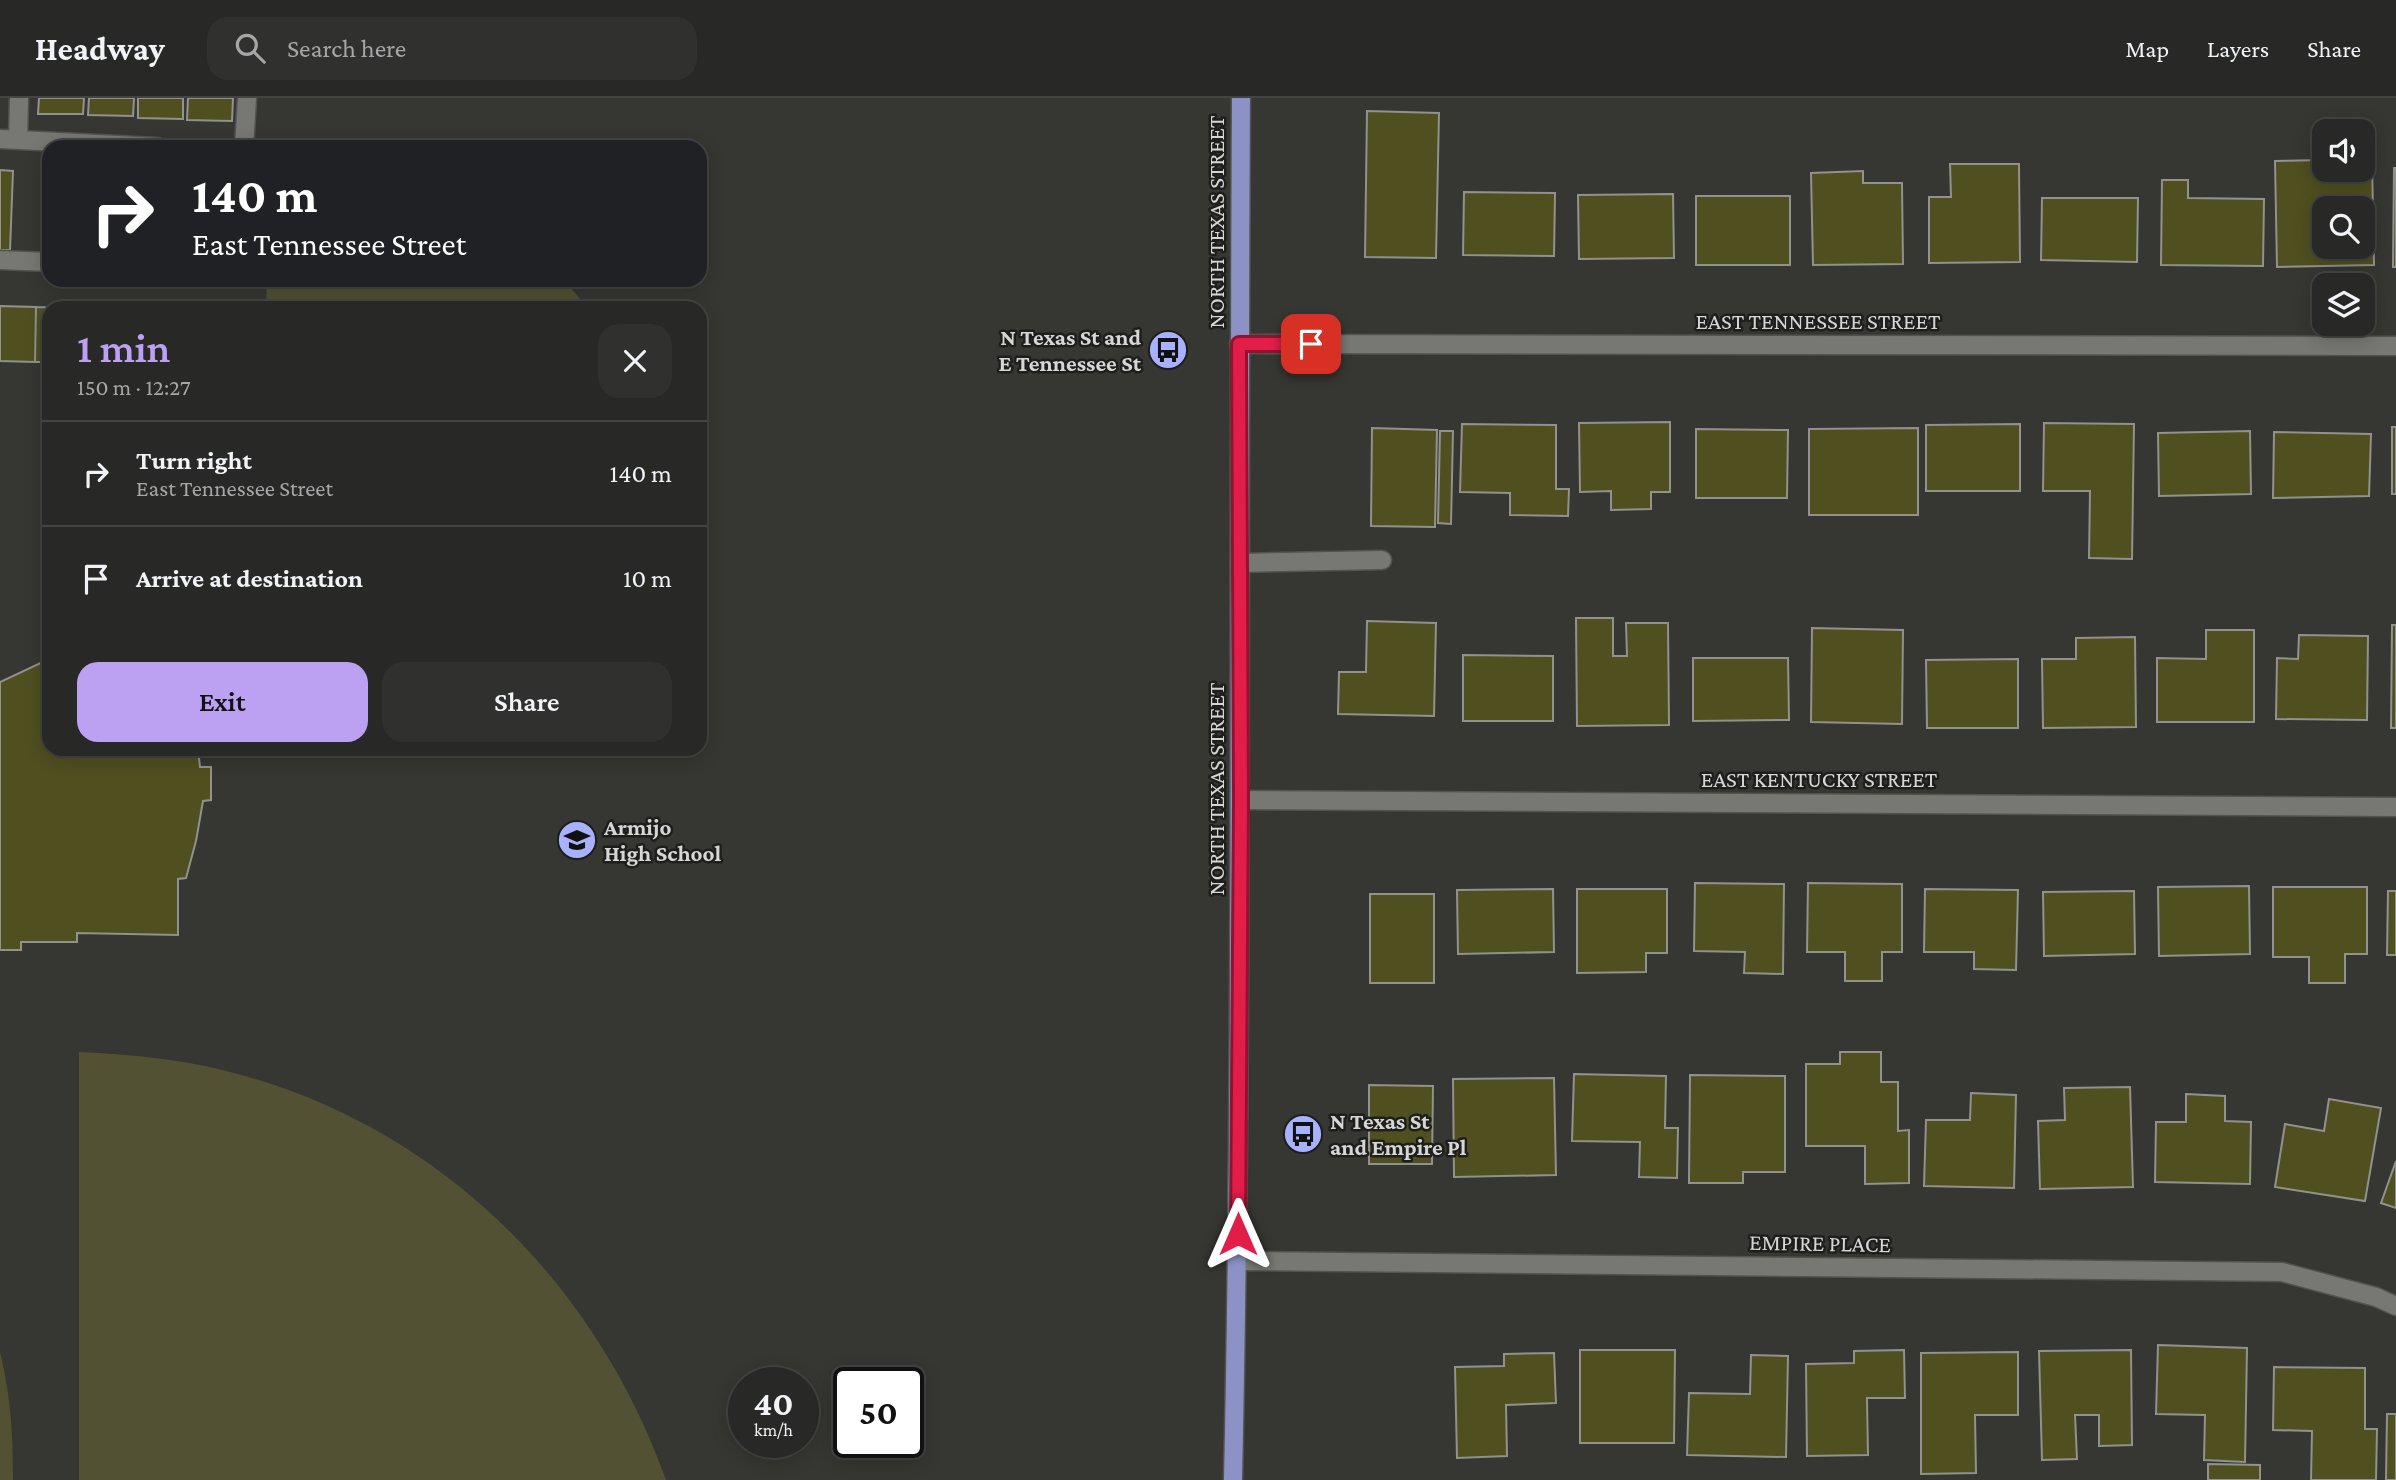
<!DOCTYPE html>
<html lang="en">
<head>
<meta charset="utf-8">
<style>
	:root { --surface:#282826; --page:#30302e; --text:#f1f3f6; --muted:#a5a6a7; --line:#444443; --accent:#bca0f2 }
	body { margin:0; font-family:"Crimson Pro",serif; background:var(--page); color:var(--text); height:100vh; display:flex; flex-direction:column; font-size:26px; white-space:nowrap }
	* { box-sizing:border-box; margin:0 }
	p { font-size:23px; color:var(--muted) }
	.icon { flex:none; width:38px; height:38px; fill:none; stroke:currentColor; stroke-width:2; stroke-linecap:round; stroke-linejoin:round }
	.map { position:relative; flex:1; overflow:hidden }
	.details { position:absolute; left:42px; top:203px; width:665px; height:455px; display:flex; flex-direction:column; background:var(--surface); border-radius:21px; box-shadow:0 4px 18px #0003,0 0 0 2px var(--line) }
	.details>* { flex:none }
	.guide { position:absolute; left:42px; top:42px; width:665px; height:147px; border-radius:21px; box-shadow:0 4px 18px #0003,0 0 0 2px var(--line); background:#202124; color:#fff; overflow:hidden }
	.tools { position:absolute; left:2312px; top:21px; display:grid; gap:14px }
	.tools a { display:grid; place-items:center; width:63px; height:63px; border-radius:14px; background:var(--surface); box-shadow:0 4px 18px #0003,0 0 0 2px var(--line); font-size:35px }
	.speed { position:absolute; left:728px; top:1269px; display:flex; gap:14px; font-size:35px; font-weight:700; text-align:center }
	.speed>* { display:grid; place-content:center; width:91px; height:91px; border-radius:50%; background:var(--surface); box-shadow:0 4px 18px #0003,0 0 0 2px var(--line); line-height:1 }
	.speed small { font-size:18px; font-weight:400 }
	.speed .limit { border:4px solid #111; border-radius:10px; background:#fff; color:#111 }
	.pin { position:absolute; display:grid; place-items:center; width:60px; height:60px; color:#fff; margin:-30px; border-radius:14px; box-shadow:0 4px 10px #0006 }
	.me { position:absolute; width:77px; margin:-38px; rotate:0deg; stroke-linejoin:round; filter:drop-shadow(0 0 5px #0008) }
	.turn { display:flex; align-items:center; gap:24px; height:147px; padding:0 35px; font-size:32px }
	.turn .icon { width:91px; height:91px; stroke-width:2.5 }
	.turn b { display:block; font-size:49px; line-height:60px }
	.round { display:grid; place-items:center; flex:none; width:74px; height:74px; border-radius:21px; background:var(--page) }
	.overview { display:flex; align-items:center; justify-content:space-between; height:119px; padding:0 35px }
	h1 { font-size:42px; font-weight:600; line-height:52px; color:var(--accent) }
	.cta { display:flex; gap:14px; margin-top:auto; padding:14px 35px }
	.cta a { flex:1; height:80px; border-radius:21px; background:var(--accent); color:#111; font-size:28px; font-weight:600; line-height:80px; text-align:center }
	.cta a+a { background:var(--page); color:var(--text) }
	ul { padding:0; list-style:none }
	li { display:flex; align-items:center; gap:21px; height:105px; padding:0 35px; border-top:2px solid var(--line) }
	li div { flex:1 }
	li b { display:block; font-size:26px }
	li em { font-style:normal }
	header { display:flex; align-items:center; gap:42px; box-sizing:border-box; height:98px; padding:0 35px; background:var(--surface); border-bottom:2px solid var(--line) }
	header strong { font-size:33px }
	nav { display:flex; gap:38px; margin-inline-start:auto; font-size:24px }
	.search { width:490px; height:63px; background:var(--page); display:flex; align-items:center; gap:18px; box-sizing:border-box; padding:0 24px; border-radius:21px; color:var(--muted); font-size:26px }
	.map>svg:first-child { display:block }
	.green { fill:#525133 }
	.building { fill:#504f20; stroke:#91918d; stroke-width:2; fill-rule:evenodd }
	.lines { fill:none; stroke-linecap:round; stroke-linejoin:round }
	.minor-casing { stroke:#52524e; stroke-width:21 }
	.major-casing { stroke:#52524e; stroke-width:21 }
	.minor { stroke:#777773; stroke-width:18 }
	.major { stroke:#8c92c6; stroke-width:18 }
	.route-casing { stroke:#92132f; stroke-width:18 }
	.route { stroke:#e11d48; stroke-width:12 }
	.labels { text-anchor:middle; stroke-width:5; stroke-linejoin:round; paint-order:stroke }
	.street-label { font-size:23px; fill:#d6d6d4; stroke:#1e1e1c }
	.poi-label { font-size:23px; font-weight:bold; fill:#d6d6d4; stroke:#1e1e1c; text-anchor:start }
</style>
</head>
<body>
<header>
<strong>Headway</strong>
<div class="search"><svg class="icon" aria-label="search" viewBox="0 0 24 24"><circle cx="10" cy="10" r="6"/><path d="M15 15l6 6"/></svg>Search here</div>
<nav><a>Map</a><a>Layers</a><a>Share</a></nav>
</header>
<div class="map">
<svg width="2396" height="1382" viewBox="0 0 2396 1382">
	<rect width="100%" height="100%" fill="#363632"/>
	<!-- green -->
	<path class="green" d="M267,182H564L588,210H266Z
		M79,954C120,956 160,959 200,967C421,1012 591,1172 666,1382H79Z
		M0,1254C11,1300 13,1335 13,1382H0Z"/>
	<!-- building -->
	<path class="building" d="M39,0H84L83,16H38Z
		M89,0H134L133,18L88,17Z
		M138,0H183V21L138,20Z
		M188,0H233L232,23L187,22Z
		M1367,13L1439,15L1436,160L1365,159Z
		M2362,61H2372L2374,167L2277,169L2275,63L2324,62V72H2362ZM2324,110H2362V149H2324Z
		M1950,66H2019L2020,164L1929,165V99H1951Z
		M2394,70H2396V169H2393Z
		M0,72L13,73L10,152H0Z
		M1863,73V85H1902L1903,166L1813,167L1811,75Z
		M2162,82H2188V100L2264,101L2263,168L2161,167Z
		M1464,94L1555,95L1554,158L1463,157Z
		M1673,96L1674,160L1579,161L1578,97Z
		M1696,98H1790V167H1696Z
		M2042,100H2138L2137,164L2041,162Z
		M0,208L36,209L35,264L0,263Z
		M36,209L90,210H49V264H35Z
		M1670,324V394H1651V411L1611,412V393L1580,394L1579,325Z
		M2044,325L2134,326L2132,461L2089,460L2090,393H2043Z
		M1462,326L1556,327V391H1569L1568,418L1510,417V395L1460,394Z
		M2020,326V393H1926V327Z
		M2392,329H2396V396H2392Z
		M1372,330L1437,332L1435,429L1371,428Z
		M1918,330V417H1809V331Z
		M1696,331L1788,332L1787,400H1696Z
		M1440,333H1453L1451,426L1438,425Z
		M2250,333L2251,396L2159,398L2158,335Z
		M2274,334L2371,336L2369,398L2273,400Z
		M1576,520H1613V558H1627L1626,525H1668L1669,627L1577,628Z
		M1367,523L1436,525L1434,618L1338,616L1339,574H1366Z
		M2392,527H2396V630H2391Z
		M1812,530L1903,532L1902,626L1811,624Z
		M2206,532H2254V624H2157V560L2206,561Z
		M2299,537L2368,538L2367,622L2276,621L2277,560L2298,561Z
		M2135,539L2136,629L2043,630L2042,561H2076V540Z
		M1463,557L1553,558V623H1463Z
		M1693,560H1788L1789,622L1693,623Z
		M49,561V651H198L200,669H211V702L203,703L196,743L186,780L178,781V837L77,835V844H21V852H0V584Z
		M2018,561V630H1927L1926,562Z
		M1695,785L1784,786L1783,876L1744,875L1745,854L1694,853Z
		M1808,785L1902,786V854H1882V883H1845V854H1807Z
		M2249,788L2250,856L2159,858L2158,789Z
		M2273,789H2367V856H2345V885H2309V859H2273Z
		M1553,791L1554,854L1458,856L1457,792Z
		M1577,791H1667V855H1646V874L1577,875Z
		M1925,791L2018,792L2016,872L1974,871V854H1924Z
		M2134,793L2135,856L2044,858L2043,794Z
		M2388,793H2396V857H2387Z
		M1370,796H1434V885H1370Z
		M1840,954H1881V984H1898V1033L1909,1032V1085L1865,1086V1048H1806V966H1840Z
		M1574,976L1666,978L1665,1030H1678L1677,1080L1639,1079L1640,1044L1572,1043Z
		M1690,977L1785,978V1074H1743V1085H1689Z
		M1554,980L1556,1077L1454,1079L1453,981Z
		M1369,987L1433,988L1432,1066H1369Z
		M2130,989L2133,1089L2040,1091L2038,1023L2065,1022L2064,990Z
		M1971,995L2016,997L2014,1090L1924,1088L1926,1022H1970Z
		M2186,996L2225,998V1023L2251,1024L2250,1086L2155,1084L2156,1024H2186Z
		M2329,1001L2381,1010L2365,1103L2275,1089L2285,1026L2324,1033Z
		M2396,1063V1110L2381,1105Z
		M2158,1247L2247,1250L2245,1364L2204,1362L2205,1317L2156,1316Z
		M1580,1252H1675L1674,1345H1580Z
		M1904,1252L1905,1300H1867L1868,1357L1807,1358L1806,1266L1854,1265V1253Z
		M2131,1252L2132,1347L2099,1348V1317H2075L2077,1361L2042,1362L2039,1253Z
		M2018,1254V1317H1975L1976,1375L1921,1376V1255Z
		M1554,1255L1556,1305L1506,1307L1507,1358L1457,1360L1455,1269L1504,1268V1256Z
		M1751,1257L1788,1258L1786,1359L1687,1357L1689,1295L1750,1296Z
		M2274,1269L2365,1270V1331H2377L2376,1382H2311L2312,1333L2273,1332Z
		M2387,1316H2396V1382H2386Z
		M2208,1366L2260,1367V1382H2208Z"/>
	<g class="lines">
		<!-- minor casing -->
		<g class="minor-casing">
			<path id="minor" d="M0,41L157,49
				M18,41L19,0
				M244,49L247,0
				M0,162L49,164
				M1239,246L2396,248
				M1240,465L1382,462
				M1241,702L2396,709
				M1238,1163L2282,1174L2376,1199L2396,1208"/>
		</g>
		<!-- major casing -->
		<g class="major-casing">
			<path id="major" d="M1233,1382C1243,921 1238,461 1241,0"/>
		</g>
		<!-- minor -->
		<use href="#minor" class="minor"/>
		<!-- major -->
		<use href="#major" class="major"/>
	</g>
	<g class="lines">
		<!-- route casing -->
		<g class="route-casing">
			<path id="route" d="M1238,1136L1241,702L1239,246H1311"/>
		</g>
		<!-- route -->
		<use href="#route" class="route"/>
	</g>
	<!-- icons -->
	<defs>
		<g id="bus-disc" transform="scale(2.0125)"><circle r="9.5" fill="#a7b1fc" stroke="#1e1e1c"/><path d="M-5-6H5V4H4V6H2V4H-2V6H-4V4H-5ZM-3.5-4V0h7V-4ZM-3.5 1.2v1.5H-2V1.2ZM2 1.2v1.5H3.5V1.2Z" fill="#111"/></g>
		<g id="school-disc" transform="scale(2.0125)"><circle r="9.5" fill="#a7b1fc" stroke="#1e1e1c"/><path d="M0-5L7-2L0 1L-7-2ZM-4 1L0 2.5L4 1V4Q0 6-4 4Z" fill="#111"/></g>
	</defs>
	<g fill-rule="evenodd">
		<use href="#bus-disc" x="1168" y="252"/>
		<use href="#school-disc" x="577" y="742"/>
		<use href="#bus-disc" x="1303" y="1036"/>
	</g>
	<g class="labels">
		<!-- street labels -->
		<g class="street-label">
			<text transform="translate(1216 124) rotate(-90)" y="8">NORTH TEXAS STREET</text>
			<text x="1818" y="231">EAST TENNESSEE STREET</text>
			<text x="1819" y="689">EAST KENTUCKY STREET</text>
			<text transform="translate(1216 691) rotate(-90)" y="8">NORTH TEXAS STREET</text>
			<text transform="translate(1820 1145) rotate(1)" y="8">EMPIRE PLACE</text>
		</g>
		<!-- poi labels -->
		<g class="poi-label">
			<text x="1141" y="247" text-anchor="end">N Texas St and<tspan x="1141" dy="26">E Tennessee St</tspan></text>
			<text x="604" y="737">Armijo<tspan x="604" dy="26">High School</tspan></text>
			<text x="1330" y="1031">N Texas St<tspan x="1330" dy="26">and Empire Pl</tspan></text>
		</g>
	</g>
</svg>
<div class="tools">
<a><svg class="icon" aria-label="sound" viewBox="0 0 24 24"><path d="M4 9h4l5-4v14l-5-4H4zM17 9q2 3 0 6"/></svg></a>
<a><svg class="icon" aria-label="search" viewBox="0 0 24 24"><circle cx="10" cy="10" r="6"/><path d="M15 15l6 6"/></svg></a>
<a><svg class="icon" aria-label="layers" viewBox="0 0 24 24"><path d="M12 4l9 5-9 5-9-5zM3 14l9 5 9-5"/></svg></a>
</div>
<div class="speed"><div>40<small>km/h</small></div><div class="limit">50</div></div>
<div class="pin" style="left:1311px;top:246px;background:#d93025"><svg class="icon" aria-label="arrive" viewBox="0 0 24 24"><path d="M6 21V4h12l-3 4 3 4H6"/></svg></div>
<svg class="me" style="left:1238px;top:1136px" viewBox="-20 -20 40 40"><path d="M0-17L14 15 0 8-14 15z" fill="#e11d48" stroke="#fff" stroke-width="4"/></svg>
<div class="guide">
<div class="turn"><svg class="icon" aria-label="right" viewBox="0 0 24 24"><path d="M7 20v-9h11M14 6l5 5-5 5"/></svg><div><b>140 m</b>East Tennessee Street</div></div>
</div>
<section class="details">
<div class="overview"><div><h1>1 min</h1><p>150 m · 12:27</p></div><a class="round"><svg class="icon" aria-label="close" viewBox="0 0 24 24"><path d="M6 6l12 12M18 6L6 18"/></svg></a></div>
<ul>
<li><svg class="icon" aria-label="right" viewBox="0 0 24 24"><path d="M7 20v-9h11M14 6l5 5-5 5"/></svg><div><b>Turn right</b><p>East Tennessee Street</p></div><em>140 m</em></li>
<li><svg class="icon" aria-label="arrive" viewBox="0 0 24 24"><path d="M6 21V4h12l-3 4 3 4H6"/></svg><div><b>Arrive at destination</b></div><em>10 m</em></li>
</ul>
<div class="cta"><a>Exit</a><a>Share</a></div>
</section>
</div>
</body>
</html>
